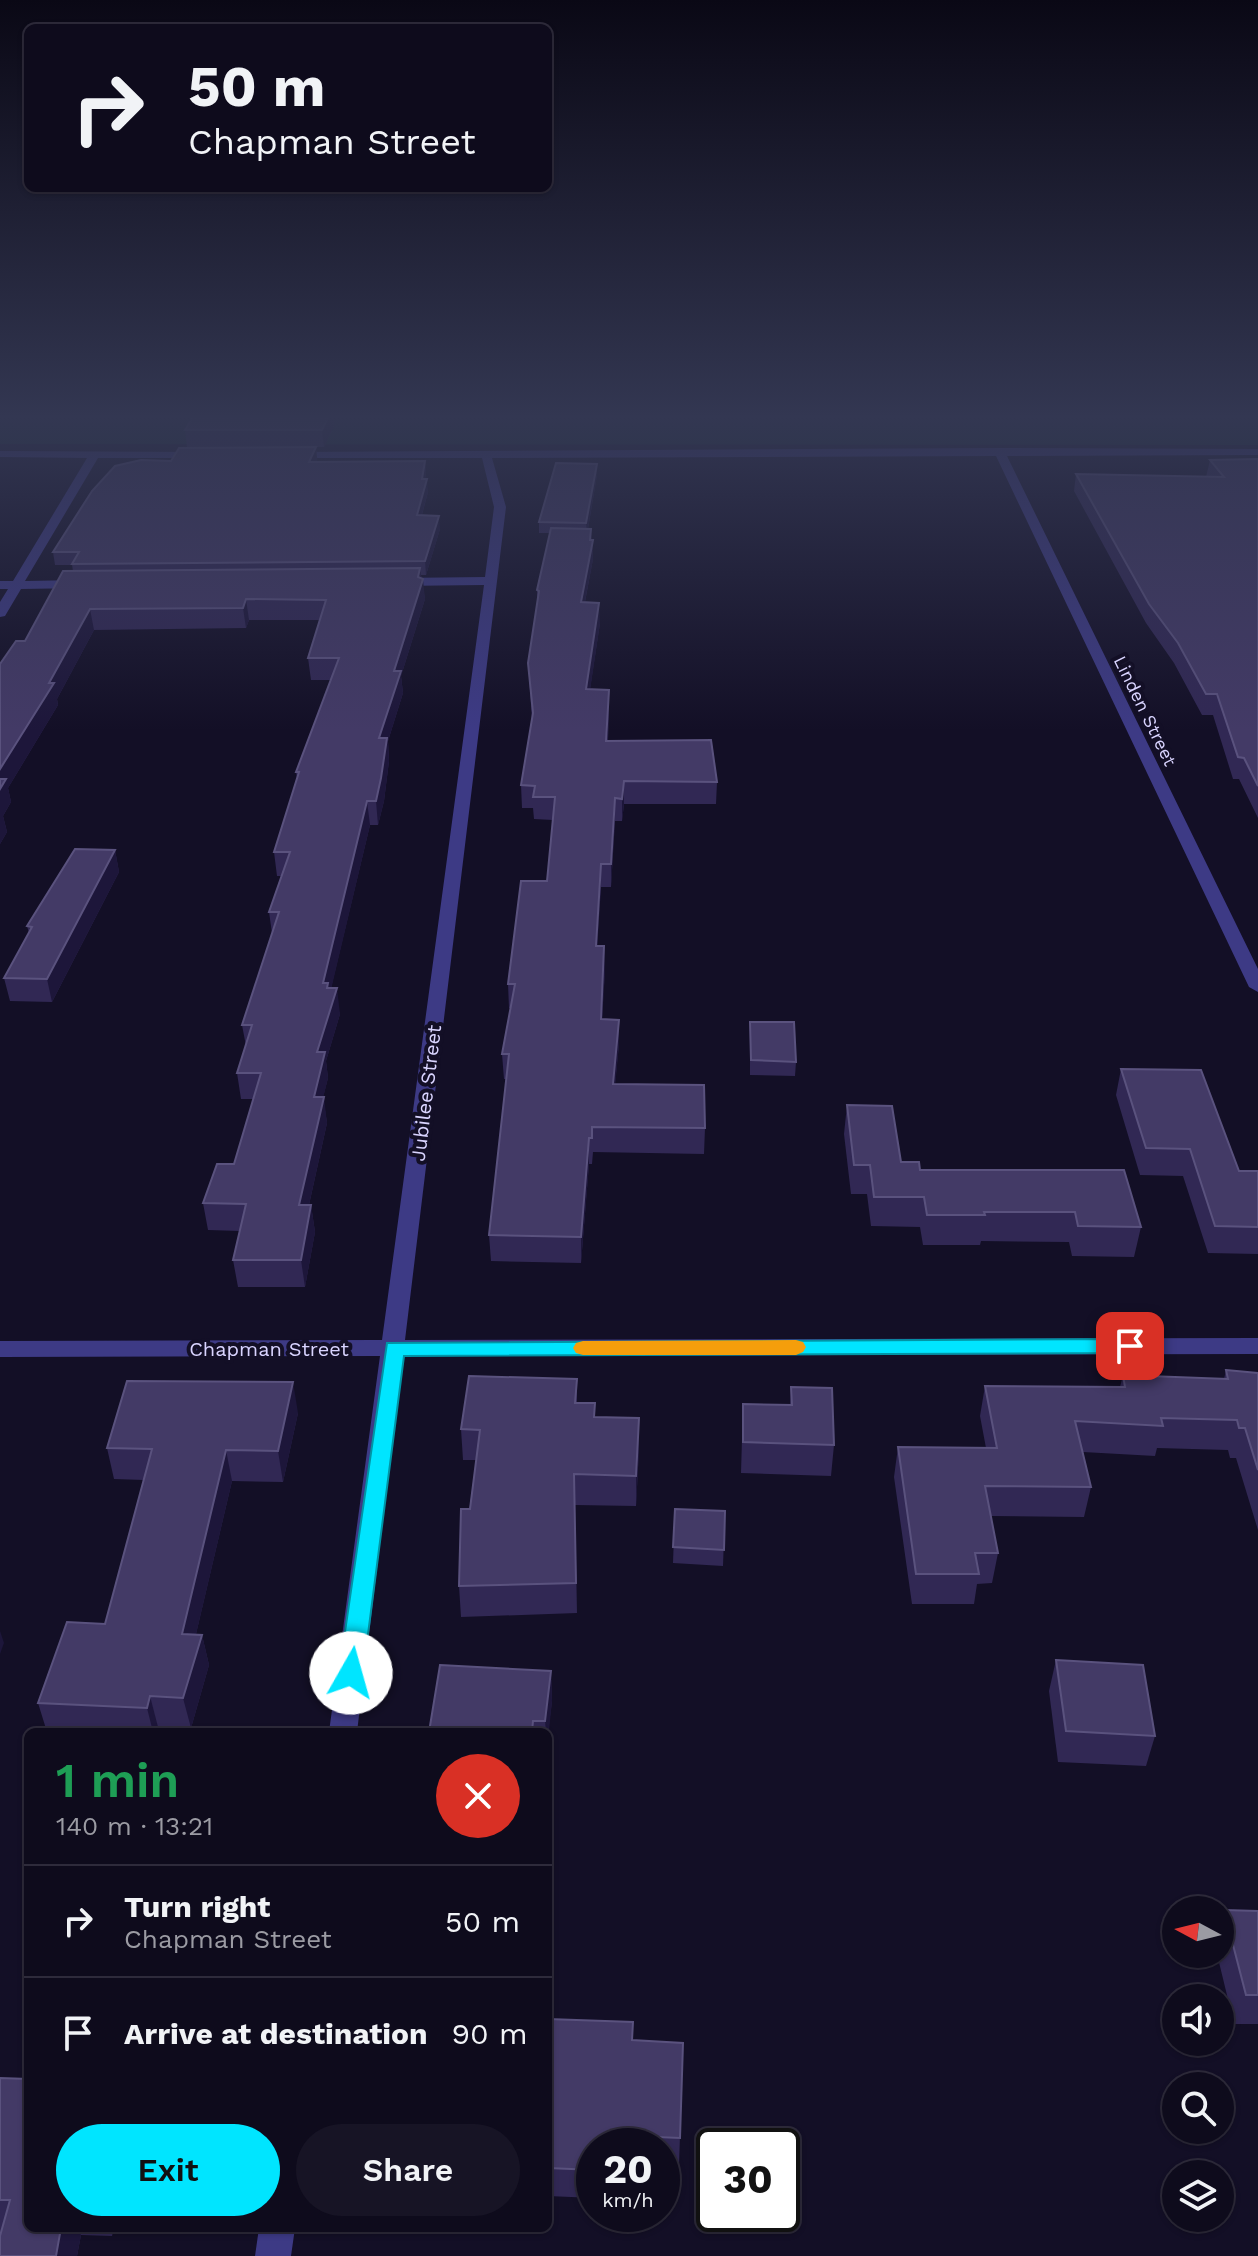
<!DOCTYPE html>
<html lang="en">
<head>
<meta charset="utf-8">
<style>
  :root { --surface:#0e0b1c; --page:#171425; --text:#f1f3f6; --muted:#9b9ba3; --line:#2e2b3b; --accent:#00e5ff }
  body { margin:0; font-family:"Work Sans",sans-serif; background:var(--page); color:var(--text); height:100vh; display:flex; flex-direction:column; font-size:30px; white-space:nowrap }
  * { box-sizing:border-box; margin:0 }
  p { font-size:26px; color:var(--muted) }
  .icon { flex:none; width:44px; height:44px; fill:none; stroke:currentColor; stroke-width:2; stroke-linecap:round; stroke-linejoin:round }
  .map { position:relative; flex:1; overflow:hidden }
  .panel { position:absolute; left:24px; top:1728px; width:528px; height:504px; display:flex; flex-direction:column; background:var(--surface); border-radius:12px; box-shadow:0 2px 6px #0004,0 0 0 2px var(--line) }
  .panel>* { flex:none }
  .top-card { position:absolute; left:24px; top:24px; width:528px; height:168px; border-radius:12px; box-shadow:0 2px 6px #0004,0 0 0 2px var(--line); background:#0e0b1c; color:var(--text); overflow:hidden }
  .needle { width:52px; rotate:277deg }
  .controls { position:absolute; left:1162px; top:1896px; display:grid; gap:16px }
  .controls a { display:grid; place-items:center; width:72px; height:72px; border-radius:50%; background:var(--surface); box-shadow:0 2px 6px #0004,0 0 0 2px var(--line); font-size:40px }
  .speed { position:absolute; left:576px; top:2128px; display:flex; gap:16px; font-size:40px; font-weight:700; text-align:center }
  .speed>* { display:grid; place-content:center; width:104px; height:104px; border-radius:50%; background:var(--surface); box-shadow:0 2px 6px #0004,0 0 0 2px var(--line); line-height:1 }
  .speed small { font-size:20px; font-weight:400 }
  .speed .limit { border:4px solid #111; border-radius:12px; background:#fff; color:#111 }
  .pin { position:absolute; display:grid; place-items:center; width:68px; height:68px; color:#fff; margin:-34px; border-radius:16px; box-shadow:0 4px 12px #0006 }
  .me { position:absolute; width:88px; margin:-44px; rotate:7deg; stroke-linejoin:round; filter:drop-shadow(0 0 6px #0008) }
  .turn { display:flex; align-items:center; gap:28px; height:168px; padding:0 32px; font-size:36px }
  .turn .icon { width:104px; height:104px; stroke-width:2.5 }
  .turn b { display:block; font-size:56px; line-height:68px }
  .round { display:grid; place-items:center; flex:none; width:84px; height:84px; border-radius:42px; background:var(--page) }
  .headline { display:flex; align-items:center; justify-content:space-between; height:136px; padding:0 32px }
  h1 { font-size:48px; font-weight:600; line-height:60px; color:#1e9e55 }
  .action { display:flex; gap:16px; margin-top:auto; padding:16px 32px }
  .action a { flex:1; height:92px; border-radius:48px; background:var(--accent); color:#111; font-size:32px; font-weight:600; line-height:92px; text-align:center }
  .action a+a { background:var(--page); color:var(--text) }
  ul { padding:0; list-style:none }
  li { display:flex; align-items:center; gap:24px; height:112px; padding:0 32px; border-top:2px solid var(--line) }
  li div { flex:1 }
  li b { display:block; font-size:30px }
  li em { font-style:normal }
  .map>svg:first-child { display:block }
</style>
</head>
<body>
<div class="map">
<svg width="1258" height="2256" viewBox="0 0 1258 2256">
  <rect width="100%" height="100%" fill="#130f26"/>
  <polygon fill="#12302f" points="0,415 1258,415 1258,445 0,444"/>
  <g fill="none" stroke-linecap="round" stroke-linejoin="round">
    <g fill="#3d3a85" fill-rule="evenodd">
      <polygon points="999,448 1258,449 1258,455 1007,456 1258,969 1258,992 1249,987 996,456 492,458 506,507 405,1340 1258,1338 1258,1354 403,1356 357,1732 329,1732 380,1356 0,1357 0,1341 382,1340 484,585 398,586 392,582 398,578 485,577 494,507 482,458 290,458 285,455 290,452"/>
      <polygon points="0,451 202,452 207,455 202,458 98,458 25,581 82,580 88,584 82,588 21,589 5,616 0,617 0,602 8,589 0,589 0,581 13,581 87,458 0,457"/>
      <polygon points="259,2228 295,2228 291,2256 255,2256"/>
    </g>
  </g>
  <g fill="#312854">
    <polygon points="194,415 333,415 334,426 324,447 187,447 185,430"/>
    <polygon points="316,447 317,459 316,462 425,461 426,474 425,479 428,492 422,515 440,529 426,575 421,575 425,599 401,676 403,693 388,741 389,761 384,801 378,825 370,825 331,988 340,1014 326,1061 328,1078 323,1097 327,1123 309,1205 311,1205 315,1232 305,1287 238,1287 233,1260 240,1231 208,1230 203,1203 234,1164 253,1099 241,1099 237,1073 246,1046 242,1025 272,933 269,912 281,876 277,876 274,852 297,779 296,772 331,680 311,680 308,658 320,620 249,620 246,628 94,630 57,699 58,705 8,788 11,802 3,816 7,832 0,844 0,664 25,641 73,571 72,565 55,565 53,552 171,461"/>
    <polygon points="1258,459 1258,818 1239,779 1233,779 1213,715 1202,715 1174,663 1146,623 1074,491 1076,474 1206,477 1210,460"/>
    <polygon points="597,475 588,529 592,540 593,559 585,602 600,623 590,689 609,711 608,741 717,782 716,804 624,804 622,821 615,821 611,887 601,887 597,946 605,970 602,1019 619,1020 619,1044 615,1084 705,1128 704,1154 593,1152 592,1164 589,1164 581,1263 491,1261 489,1235 506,1079 504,1079 502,1054 511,1008 509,1008 508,984 547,881 553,820 534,819 533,808 522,808 521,785 532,719 528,663 537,603 537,590 550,533 539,533 539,522"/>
    <polygon points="115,850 119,872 52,1002 10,1001 4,978 29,933 27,926"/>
    <polygon points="750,1022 796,1062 795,1076 750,1075"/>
    <polygon points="1121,1069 1239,1171 1258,1171 1258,1254 1208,1253 1183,1176 1140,1175 1116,1095"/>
    <polygon points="847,1105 901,1162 920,1170 1141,1227 1134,1257 1072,1256 1069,1242 981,1241 980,1245 923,1245 920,1227 871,1226 867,1194 851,1194 844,1134"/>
    <polygon points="1226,1370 1258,1373 1258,1530 1236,1458 1230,1458 1228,1450 1157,1448 1155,1456 1083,1452 1091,1487 1084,1517 991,1516 998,1553 992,1583 977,1584 974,1604 912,1604 894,1477 898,1447 986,1448 980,1416 985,1386 1120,1387 1123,1375 1224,1379"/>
    <polygon points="577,1379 577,1403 595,1403 595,1417 639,1449 636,1506 575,1505 577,1613 461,1617 459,1586 476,1460 463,1460 461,1429"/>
    <polygon points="791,1387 834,1445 831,1476 741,1473 743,1404 790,1405"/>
    <polygon points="298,1413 283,1482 232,1481 196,1634 202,1635 209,1665 191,1728 158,1727 157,1732 47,1732 38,1703 105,1624 144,1480 114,1479 107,1448"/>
    <polygon points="675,1509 725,1511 723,1566 673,1563"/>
    <polygon points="1056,1660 1155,1736 1146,1766 1058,1762 1049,1691"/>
    <polygon points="551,1671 552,1701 548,1732 429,1732"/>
    <polygon points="1224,1910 1258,1911 1258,2024 1234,2024 1217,1954 1220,1954 1220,1922"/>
    <polygon points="548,2019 633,2040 683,2043 679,2166 662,2166 662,2146 594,2146 594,2198 548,2196"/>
    <polygon points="0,2078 28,2228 114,2228 112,2236 81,2235 77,2256 0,2256"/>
  </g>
  <g fill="#1d163a">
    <polygon points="329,415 333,415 334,426 324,447 322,430"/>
    <polygon points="316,447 317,459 310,474 309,462"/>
    <polygon points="425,461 426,474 422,492 422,479"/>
    <polygon points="597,464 597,475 587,534 586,523"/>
    <polygon points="427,479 428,492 418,528 417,515"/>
    <polygon points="439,516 440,529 426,575 425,561"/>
    <polygon points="591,529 593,559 581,622 581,602"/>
    <polygon points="420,568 422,585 423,579 425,599 401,676 403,693 388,741 389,761 384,801 378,825 376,801 379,738 394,671"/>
    <polygon points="246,599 249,620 246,628 243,608"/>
    <polygon points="599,603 600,623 587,711 586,689"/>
    <polygon points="90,609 94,630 57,699 58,705 8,788 11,802 3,816 7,832 0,844 0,769"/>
    <polygon points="609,690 609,711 606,762 606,741"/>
    <polygon points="624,781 624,804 622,821 622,799"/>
    <polygon points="615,798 615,821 611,887 611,864"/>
    <polygon points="367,801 370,825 330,994 337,988 340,1014 326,1061 328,1078 317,1123 314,1097 323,983"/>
    <polygon points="115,850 119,872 52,1002 47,979"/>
    <polygon points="601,864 601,887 596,970 596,946"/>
    <polygon points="604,946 605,970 601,1044 601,1019"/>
    <polygon points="619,1020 619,1044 613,1109 613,1084"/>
    <polygon points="324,1097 327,1123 303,1232 299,1205"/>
    <polygon points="589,1138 589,1164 581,1263 581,1237"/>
    <polygon points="311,1205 315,1232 305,1287 301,1260"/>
    <polygon points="293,1382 298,1413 283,1482 278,1451"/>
    <polygon points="639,1418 639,1449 636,1506 636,1476"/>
    <polygon points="226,1450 232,1481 189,1664 182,1634"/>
    <polygon points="0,1631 4,1643 0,1654"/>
    <polygon points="202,1635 209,1665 191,1728 183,1698"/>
    <polygon points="551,1671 552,1701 548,1741 548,1732 546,1732 545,1721"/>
    <polygon points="150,1696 158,1727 157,1732 153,1732 147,1708"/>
    <polygon points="550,1808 551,1838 549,1908 548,1858"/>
    <polygon points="61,2228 77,2228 81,2235 77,2256 56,2256"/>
  </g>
  <g fill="#433a66" stroke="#5a527e" stroke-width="2">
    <polygon points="194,415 329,415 322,430 185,430"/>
    <polygon points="316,447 309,462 425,461 422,479 427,479 417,515 439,516 425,561 72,564 79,552 53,552 92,491 115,466 141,460 171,461 179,448"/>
    <polygon points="1258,459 1258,786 1244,758 1238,757 1217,694 1206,694 1178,643 1149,604 1076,474 1224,477 1210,460"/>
    <polygon points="556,463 597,464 586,523 539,522"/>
    <polygon points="551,528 591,529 590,540 593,540 581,602 599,603 586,689 609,690 606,741 711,740 717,782 624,781 622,799 615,798 611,864 601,864 596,946 604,946 601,1019 619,1020 613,1084 704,1085 705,1128 592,1127 592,1138 589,1138 581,1237 489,1235 509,1054 502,1054 515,984 508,984 521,881 547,881 555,797 533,797 535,786 521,785 533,713 528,663 539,591 537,590"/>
    <polygon points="420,568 418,577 423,579 394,671 401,671 379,738 387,738 381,778 376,801 367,801 323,983 328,983 327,988 337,988 317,1052 325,1052 314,1097 324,1097 299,1205 311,1205 301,1260 233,1260 246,1204 203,1203 217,1164 234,1164 261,1073 237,1073 252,1025 242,1025 279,912 269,912 290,852 274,852 299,772 296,772 339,658 308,658 326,600 246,599 243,608 90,609 49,683 54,683 0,769 0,664 16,641 25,641 63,571"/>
    <polygon points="0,779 6,779 0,789"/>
    <polygon points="75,849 115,850 47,979 4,978 32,927 27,926"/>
    <polygon points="750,1022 794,1022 796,1062 751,1060"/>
    <polygon points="1121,1069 1201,1070 1239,1171 1258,1171 1258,1227 1215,1226 1190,1149 1146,1148"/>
    <polygon points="847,1105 892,1106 901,1162 919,1162 920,1170 1124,1170 1141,1227 1078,1226 1075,1212 984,1212 985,1215 927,1215 924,1197 874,1197 870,1165 854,1165"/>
    <polygon points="1226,1370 1258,1373 1258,1470 1245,1428 1239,1428 1237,1420 1161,1418 1163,1426 1075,1421 1091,1487 985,1486 998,1553 975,1553 979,1574 916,1574 898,1447 997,1448 985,1386 1125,1387 1123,1375 1228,1379"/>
    <polygon points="469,1376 577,1379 575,1403 595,1403 594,1417 639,1418 636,1476 574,1474 576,1583 459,1586 461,1509 470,1509 480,1430 461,1429"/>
    <polygon points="127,1381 293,1382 278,1451 226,1450 182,1634 202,1635 183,1698 150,1696 147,1708 38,1703 67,1622 105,1624 152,1449 107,1448"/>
    <polygon points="791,1387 832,1388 834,1445 743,1442 743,1404 792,1405"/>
    <polygon points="675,1509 725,1511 724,1550 673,1547"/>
    <polygon points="1056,1660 1143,1665 1155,1736 1066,1731"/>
    <polygon points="440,1665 551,1671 545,1721 533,1721 532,1732 429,1732"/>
    <polygon points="548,1808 550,1808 548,1858"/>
    <polygon points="1224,1910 1258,1911 1258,1995 1246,1995"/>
    <polygon points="548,2019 633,2022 632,2040 683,2043 680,2138 633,2136 632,2146 594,2146 594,2170 548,2168"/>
    <polygon points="0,2078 28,2079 28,2228 61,2228 56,2256 0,2256 0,2236 10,2200 0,2200"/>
  </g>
  <linearGradient id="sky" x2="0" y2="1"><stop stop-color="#0a0815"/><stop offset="0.57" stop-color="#333752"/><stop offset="1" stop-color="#333752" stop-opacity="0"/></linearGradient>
  <rect width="1258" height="731" fill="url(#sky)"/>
  <polygon fill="#00e5ff" stroke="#0095a6" stroke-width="2" points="1130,1339 1137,1341 1140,1346 1137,1351 1130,1353 404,1356 363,1673 360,1680 351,1684 342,1680 339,1673 387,1343"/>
  <polygon fill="#f59e0b" points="796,1340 803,1342 806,1347 803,1352 796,1355 583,1355 576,1353 573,1348 576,1343 583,1341"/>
  <g text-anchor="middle" stroke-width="8" stroke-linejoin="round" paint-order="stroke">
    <g font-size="18" fill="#d9d4ff" stroke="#130f26">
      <text transform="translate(1145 711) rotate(64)" y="6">Linden Street</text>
    </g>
    <g font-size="20" fill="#d9d4ff" stroke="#130f26">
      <text transform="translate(426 1093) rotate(-83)" y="7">Jubilee Street</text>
      <text x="269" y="1356">Chapman Street</text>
    </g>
  </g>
</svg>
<div class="controls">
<a><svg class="needle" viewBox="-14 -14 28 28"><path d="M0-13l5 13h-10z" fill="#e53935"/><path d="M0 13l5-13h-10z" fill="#9b9ba3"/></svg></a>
<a><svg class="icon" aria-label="sound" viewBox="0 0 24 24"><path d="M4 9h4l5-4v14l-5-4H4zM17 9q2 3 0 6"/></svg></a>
<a><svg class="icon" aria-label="search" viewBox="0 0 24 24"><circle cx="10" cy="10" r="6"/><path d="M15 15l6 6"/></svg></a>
<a><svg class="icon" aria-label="layers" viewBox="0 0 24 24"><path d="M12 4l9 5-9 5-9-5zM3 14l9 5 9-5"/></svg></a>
</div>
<div class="speed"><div>20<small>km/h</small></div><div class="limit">30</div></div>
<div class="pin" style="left:1130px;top:1346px;background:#d93025"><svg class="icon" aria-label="arrive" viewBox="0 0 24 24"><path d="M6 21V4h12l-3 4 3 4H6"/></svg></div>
<svg class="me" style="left:351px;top:1673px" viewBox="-20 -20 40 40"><circle r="19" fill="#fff"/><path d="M0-13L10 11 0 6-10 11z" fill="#00e5ff"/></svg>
<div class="top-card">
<div class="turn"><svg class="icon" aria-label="right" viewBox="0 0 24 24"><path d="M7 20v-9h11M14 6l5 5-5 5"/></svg><div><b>50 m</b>Chapman Street</div></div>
</div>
<section class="panel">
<div class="headline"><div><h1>1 min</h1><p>140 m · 13:21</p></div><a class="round" style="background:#d93025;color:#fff"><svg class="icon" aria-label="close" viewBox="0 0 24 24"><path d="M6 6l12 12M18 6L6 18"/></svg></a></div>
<ul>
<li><svg class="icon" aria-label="right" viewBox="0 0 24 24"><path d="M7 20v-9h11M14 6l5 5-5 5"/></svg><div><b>Turn right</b><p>Chapman Street</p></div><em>50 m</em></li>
<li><svg class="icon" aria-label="arrive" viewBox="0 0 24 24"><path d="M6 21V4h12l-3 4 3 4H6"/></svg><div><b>Arrive at destination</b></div><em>90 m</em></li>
</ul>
<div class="action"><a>Exit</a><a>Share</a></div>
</section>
</div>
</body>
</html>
